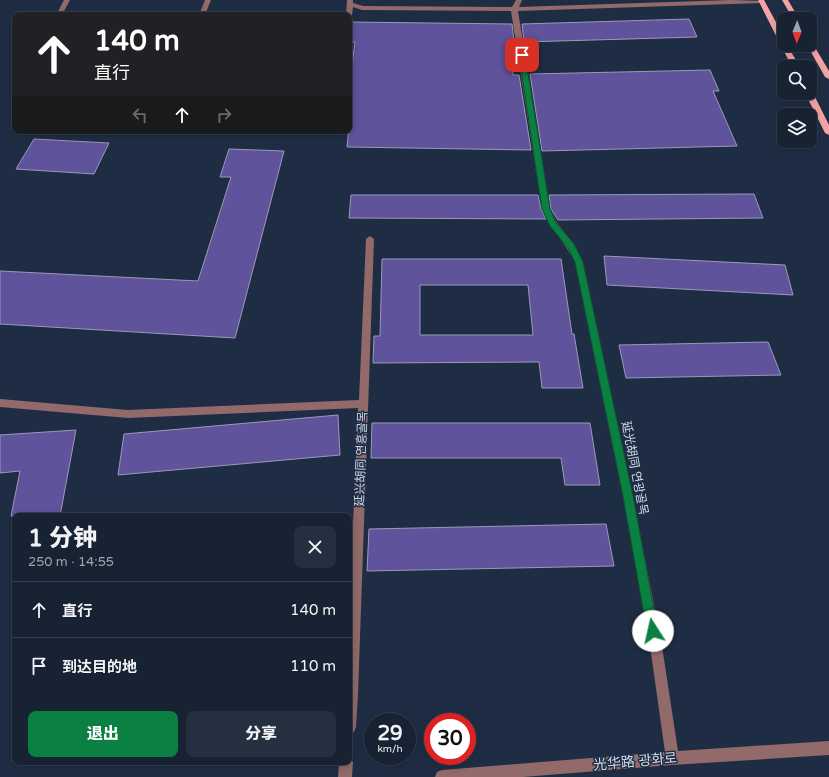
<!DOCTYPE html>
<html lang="zh">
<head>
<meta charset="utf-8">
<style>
  :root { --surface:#172233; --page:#242f3f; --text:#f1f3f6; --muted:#9ea4ac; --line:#363f4e; --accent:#0b8043 }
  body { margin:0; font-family:"Varela Round","Noto Sans SC","Noto Sans KR",sans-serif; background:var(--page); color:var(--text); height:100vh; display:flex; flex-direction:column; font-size:15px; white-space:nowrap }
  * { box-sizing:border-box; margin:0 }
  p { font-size:13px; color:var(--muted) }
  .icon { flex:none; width:22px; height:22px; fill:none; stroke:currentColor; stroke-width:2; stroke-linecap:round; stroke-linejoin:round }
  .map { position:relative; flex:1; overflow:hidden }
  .details { position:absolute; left:12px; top:513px; width:340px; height:252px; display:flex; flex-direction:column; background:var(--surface); border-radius:8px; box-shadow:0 2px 10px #0003,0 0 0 1px var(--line) }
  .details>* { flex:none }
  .hud { position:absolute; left:12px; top:12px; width:340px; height:122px; border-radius:8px; box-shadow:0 2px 10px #0003,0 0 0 1px var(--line); background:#202124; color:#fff; overflow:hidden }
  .needle { width:26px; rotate:181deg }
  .tools { position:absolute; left:777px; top:12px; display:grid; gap:8px }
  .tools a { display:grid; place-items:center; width:40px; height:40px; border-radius:8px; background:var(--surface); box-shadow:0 2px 10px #0003,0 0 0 1px var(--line); font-size:20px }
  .speed { position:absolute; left:364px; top:713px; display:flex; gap:8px; font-size:20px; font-weight:700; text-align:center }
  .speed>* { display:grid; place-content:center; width:52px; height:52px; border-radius:50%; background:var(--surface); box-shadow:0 2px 10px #0003,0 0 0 1px var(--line); line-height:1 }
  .speed small { font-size:10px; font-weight:400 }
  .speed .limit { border:6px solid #d22; background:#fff; color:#111 }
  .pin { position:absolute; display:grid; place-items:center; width:34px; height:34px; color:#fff; margin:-17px; border-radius:8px; box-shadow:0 2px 6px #0006 }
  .me { position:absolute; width:44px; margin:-22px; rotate:350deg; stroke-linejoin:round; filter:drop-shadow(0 0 3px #0008) }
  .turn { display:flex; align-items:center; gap:14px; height:84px; padding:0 16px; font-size:18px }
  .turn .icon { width:52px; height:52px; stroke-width:2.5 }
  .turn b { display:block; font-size:28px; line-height:34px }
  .lanes { display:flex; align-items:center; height:38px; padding:0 16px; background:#0003; justify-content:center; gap:20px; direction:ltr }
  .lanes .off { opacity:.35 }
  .round { display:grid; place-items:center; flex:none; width:42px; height:42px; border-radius:8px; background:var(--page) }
  .headline { display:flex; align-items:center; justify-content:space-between; height:68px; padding:0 16px }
  h1 { font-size:24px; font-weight:800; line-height:30px }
  .cta { display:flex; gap:8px; margin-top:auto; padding:8px 16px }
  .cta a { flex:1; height:46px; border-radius:8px; background:var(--accent); color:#fff; font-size:16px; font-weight:800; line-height:46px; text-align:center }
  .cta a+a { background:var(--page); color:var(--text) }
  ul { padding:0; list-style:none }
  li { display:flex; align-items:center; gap:12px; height:56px; padding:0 16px; border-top:1px solid var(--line) }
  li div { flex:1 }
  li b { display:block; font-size:15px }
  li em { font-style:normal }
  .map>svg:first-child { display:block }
</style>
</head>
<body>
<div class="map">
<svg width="829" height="777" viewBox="0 0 829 777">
  <rect width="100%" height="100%" fill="#1f2d44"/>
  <g fill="#5f539b" stroke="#9c99b8" fill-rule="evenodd">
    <polygon points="689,19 697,37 524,42 522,24"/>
    <polygon points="350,22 512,24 514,42 510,42 513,75 519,75 531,150 347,147 352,94 349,94 349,88 355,42 349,42"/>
    <polygon points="710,70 719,91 713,91 737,146 542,151 530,74"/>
    <polygon points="34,139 109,143 94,174 16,169"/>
    <polygon points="229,149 284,151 235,338 0,324 0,271 198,281 231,177 220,177"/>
    <polygon points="754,194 763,218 558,220 551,209 549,195"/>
    <polygon points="351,195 538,195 541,209 546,219 349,218"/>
    <polygon points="604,256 785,265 793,295 607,285"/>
    <path d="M382,259H561L572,334H574L583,388H542L539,362L373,363L374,336H380ZM420,285H528L533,335H420Z"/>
    <polygon points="768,342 781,375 626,378 619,345"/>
    <polygon points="338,415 340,455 118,475 124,434"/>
    <polygon points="372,423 590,423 600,485 565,485 561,458 371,458"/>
    <polygon points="76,430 60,516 11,516 20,471 0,473 0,435"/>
    <polygon points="606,524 614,566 367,571 369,529"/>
  </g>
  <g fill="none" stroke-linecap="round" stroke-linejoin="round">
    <g fill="#916a69" fill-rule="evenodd">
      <polygon points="64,0 70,0 62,15 56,15"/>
      <polygon points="205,0 211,0 205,15 199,15"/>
      <path d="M347,0H353V3L363,6L504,7H512L516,0H522L519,7L731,0L765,1L762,3L518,11L550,209L557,223L574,244L583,262L633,497L662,646L678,751L829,741V755L672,765L523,777H435L437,772L442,770L665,752L650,646L623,497L575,262C565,243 551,228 542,209L511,11L362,10L353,7L352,15L349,17V15H346Z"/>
      <polygon points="370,236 374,239 358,694 356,727 354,732 349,734 349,617 358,408 128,418 0,407 0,399 128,410 359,400 366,239"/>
      <polygon points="349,757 353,762 352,777 338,777 339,762 349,762"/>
    </g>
    <g fill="#f5a4a3" fill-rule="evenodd">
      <polygon points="758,0 764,0 784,37 784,45 787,45 800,67 792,67"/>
      <polygon points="782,0 788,0 799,19 793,19"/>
      <polygon points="810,42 813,44 829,71 829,79 825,77 807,45 810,45"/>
      <polygon points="810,91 813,93 829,125 829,135 825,133 805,93 810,93"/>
    </g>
  </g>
  <polygon fill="#0b8043" stroke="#07532c" points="522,53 525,55 550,209 556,223 574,244 583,262 633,496 658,631 657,635 653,637 649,635 647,631 623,496 575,262 568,248 550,226 542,209 519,55"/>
  <g text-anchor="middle" stroke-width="3" stroke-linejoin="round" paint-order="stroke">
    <g font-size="12" fill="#d2dcea" stroke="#1f2d44">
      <text transform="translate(361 459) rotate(-88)" y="4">延兴胡同 연흥골목</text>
      <text transform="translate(635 468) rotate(79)" y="4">延光胡同 연광골목</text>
    </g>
    <g font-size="14" fill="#d2dcea" stroke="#1f2d44">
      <text transform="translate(635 761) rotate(-5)" y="5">光华路 광화로</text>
    </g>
  </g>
</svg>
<div class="tools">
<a><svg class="needle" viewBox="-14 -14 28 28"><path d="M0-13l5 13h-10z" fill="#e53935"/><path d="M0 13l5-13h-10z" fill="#9ea4ac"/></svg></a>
<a><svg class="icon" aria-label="search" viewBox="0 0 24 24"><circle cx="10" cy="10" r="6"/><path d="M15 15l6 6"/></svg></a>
<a><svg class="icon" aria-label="layers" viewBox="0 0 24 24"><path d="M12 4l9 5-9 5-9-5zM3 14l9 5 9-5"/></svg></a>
</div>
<div class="speed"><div>29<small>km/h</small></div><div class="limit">30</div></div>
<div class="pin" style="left:522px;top:55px;background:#d93025"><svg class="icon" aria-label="arrive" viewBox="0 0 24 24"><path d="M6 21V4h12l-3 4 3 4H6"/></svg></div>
<svg class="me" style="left:653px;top:631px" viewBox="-20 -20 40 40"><circle r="19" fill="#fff"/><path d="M0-13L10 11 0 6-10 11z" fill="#0b8043"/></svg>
<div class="hud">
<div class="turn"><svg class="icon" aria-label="ahead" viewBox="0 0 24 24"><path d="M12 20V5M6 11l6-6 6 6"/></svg><div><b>140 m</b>直行</div></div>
<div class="lanes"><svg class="icon off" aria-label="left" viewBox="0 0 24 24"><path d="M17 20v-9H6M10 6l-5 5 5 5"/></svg><svg class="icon" aria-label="ahead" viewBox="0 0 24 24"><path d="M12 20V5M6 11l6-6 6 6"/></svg><svg class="icon off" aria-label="right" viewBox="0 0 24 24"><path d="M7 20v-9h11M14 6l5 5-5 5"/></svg></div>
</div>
<section class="details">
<div class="headline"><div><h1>1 分钟</h1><p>250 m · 14:55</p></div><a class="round"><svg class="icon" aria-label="close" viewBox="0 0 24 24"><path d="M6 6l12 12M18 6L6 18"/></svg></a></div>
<ul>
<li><svg class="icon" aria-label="ahead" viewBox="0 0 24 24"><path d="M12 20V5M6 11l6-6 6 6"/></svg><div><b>直行</b></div><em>140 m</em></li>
<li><svg class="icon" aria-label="arrive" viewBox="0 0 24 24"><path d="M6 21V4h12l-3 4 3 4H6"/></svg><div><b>到达目的地</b></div><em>110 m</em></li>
</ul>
<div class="cta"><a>退出</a><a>分享</a></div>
</section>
</div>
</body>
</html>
